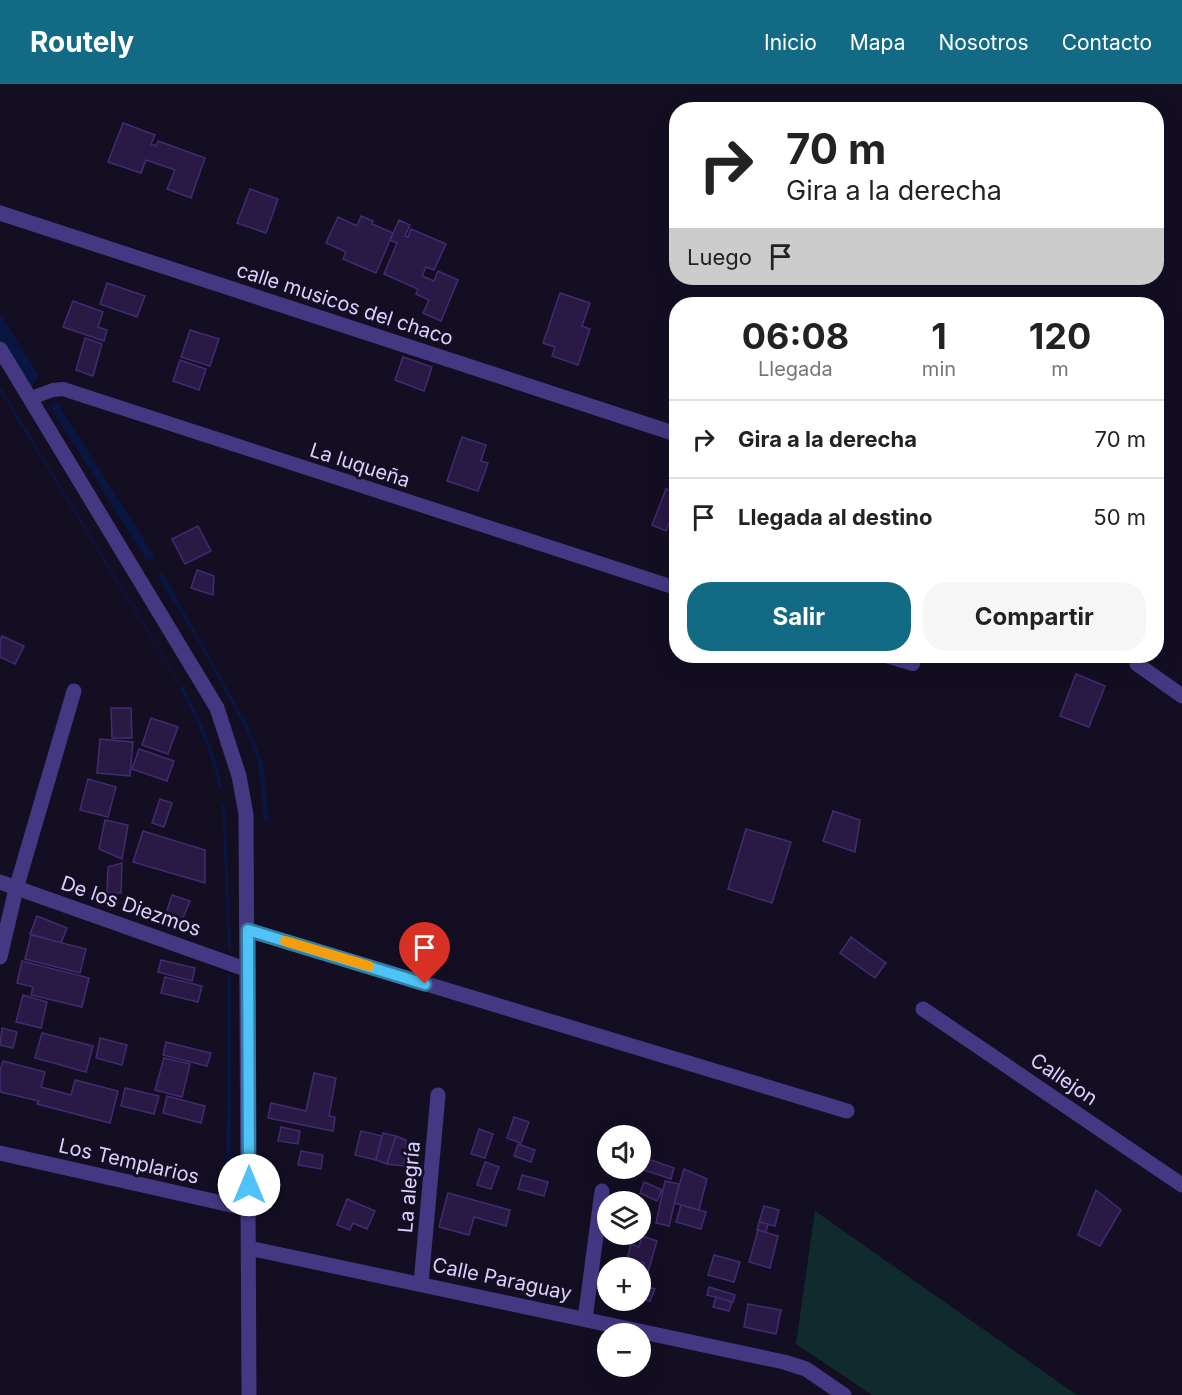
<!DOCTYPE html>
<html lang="es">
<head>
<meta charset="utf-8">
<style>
  :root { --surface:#fff; --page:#f6f6f6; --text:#222; --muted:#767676; --line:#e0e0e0; --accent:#136a84 }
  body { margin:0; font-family:Inter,sans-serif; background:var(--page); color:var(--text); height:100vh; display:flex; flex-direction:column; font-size:22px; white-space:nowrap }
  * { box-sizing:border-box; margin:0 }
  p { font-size:20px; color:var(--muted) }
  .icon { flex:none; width:33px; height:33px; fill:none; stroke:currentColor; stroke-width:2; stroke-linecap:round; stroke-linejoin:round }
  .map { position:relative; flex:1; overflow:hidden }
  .panel { position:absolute; left:669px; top:213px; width:495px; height:366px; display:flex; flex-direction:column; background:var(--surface); border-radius:24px; box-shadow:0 6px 24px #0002 }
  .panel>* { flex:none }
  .top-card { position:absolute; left:669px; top:18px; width:495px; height:183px; border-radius:24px; box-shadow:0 6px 24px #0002; background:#fff; color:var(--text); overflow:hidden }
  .controls { position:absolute; left:597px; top:1041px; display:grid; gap:12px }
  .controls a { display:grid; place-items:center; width:54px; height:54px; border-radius:50%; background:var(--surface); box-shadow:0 6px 24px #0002; font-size:30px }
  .pin { position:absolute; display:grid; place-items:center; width:51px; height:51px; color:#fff; margin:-62px -26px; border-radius:50% 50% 50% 0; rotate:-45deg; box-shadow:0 0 6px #0007 }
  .pin .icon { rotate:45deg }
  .me { position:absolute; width:66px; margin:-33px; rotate:0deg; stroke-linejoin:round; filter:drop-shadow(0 0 4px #0008) }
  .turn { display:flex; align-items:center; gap:21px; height:126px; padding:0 18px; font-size:27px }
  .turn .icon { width:78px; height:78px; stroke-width:2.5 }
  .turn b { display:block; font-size:42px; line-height:51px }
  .then { display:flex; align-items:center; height:57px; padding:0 18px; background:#0003; gap:12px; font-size:22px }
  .eta { display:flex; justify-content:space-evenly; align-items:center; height:102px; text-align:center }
  .eta b { font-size:36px; font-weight:700; line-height:42px }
  .button { display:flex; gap:12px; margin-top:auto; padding:12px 18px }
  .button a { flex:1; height:69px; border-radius:24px; background:var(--accent); color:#fff; font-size:24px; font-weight:700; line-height:69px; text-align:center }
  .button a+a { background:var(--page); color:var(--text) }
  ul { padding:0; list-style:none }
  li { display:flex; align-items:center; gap:18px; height:78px; padding:0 18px; border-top:2px solid var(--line) }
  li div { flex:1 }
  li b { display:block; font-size:22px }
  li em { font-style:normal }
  header { display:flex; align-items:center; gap:36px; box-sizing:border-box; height:84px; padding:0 30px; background:var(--accent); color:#fff }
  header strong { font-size:28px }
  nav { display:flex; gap:33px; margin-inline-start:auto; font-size:21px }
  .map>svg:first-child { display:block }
</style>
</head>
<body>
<header>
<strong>Routely</strong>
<nav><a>Inicio</a><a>Mapa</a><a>Nosotros</a><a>Contacto</a></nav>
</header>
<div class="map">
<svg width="1182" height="1311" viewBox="0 0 1182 1311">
  <rect width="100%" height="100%" fill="#140e23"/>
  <polygon fill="#102b2d" points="815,1127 1077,1311 872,1311 796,1260"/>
  <g fill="#091641">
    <polygon points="0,229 39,292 28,307 0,255"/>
    <polygon points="0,302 179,597 178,598 0,307"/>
    <polygon points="56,317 155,473 148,478 49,321"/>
    <polygon points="163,489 248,642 263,678 269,736 264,737 258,678 245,644 201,563 157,491"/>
    <path d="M183,602C200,636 216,667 222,705H219C212,667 197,637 179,603Z"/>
    <polygon points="222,720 225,720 231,865 228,865"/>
    <polygon points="228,891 231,892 231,1107 226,1107"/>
  </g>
  <g fill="#281945" stroke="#422b71" stroke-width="1.5">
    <polygon points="123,39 155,51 151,60 156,62 158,57 205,74 191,114 167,105 175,86 146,76 141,89 108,78"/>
    <polygon points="250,105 278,115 266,149 237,139"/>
    <polygon points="361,132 373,137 372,140 393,149 376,189 343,175 346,168 326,159 338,133 357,142"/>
    <polygon points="399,136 410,141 405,152 408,153 411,145 446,160 434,186 426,183 422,192 434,197 438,187 458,196 441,237 423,229 429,216 416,210 418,205 384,190 397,159 390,156"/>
    <polygon points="107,199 145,212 137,233 100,220"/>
    <polygon points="560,209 590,219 582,242 590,245 578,281 552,272 555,263 543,259"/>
    <polygon points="73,217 103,228 98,243 107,246 104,257 63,243"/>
    <polygon points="190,246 219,255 210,282 181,273"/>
    <polygon points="85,254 102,260 93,292 76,286"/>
    <polygon points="403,273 432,283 424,307 395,296"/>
    <polygon points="180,276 206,285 199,306 173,297"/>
    <polygon points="462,353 486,361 481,377 488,379 478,407 447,397"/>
    <polygon points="666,405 676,409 676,419 666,447 652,441"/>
    <polygon points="198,442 211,467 185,480 172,455"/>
    <polygon points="197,486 214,492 213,511 191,504"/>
    <polygon points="2,552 24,562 15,580 0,573 0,557"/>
    <polygon points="1076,590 1105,602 1089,643 1060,632"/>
    <polygon points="111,624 131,624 132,654 112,654"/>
    <polygon points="151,634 178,643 168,670 142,661"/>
    <polygon points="100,655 133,658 130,692 97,689"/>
    <polygon points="139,665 174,677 167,697 132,685"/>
    <polygon points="88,695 116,703 108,733 80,726"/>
    <polygon points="160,715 172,719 164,743 152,739"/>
    <polygon points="833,727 860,736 855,768 823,757"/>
    <polygon points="105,736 128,741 122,775 99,765"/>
    <polygon points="746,745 791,758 772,819 728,805"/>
    <polygon points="143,747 205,766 205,799 133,778"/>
    <polygon points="122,779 121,809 107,809 108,783"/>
    <polygon points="172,811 190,817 179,844 164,836"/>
    <polygon points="37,832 67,844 61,859 30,850"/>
    <polygon points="31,851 86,865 80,889 25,875"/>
    <polygon points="851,853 886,879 875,894 840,869"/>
    <polygon points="161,876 195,884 192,897 158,888"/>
    <polygon points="22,877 89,894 82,923 31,911 33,903 17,899"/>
    <polygon points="165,893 202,902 198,918 161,909"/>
    <polygon points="23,911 47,918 41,944 16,938"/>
    <polygon points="2,944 17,948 13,964 0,961"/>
    <polygon points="42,949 93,962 86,988 35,974"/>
    <polygon points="100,954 127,961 122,981 96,974"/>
    <polygon points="166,958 211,969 207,982 163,971"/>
    <polygon points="164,974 190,980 182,1013 155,1006"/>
    <polygon points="3,977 45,988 41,1003 71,1011 75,996 118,1007 110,1039 37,1020 39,1017 0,1008 0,987"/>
    <polygon points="314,989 336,994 329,1032 335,1033 333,1047 268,1034 271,1019 306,1027"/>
    <polygon points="125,1004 159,1012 154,1030 121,1022"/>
    <polygon points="167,1012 205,1022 201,1039 163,1029"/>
    <polygon points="514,1033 529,1038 521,1059 507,1054"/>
    <polygon points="281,1043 300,1047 298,1060 278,1057"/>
    <polygon points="479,1045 493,1050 485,1074 471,1070"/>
    <polygon points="361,1047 382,1052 376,1076 355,1071"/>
    <polygon points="383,1049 396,1052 387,1080 376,1076"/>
    <polygon points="396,1052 406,1056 404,1082 387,1080"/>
    <polygon points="518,1060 535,1066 531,1078 514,1072"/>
    <polygon points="301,1067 323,1071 321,1085 298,1081"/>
    <polygon points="648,1075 674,1084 671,1095 644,1086"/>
    <polygon points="485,1078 499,1083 491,1105 477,1101"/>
    <polygon points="684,1085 707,1095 699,1126 674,1119"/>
    <polygon points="522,1091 548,1098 544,1112 518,1105"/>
    <polygon points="665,1097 679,1100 669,1142 656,1139"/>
    <polygon points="644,1098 662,1106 657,1117 640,1109"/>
    <polygon points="1096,1106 1121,1126 1100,1162 1078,1151"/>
    <polygon points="448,1109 510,1126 506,1142 474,1133 469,1151 439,1143"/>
    <polygon points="347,1115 375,1127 367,1145 353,1139 350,1146 337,1141"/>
    <polygon points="681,1121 706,1128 701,1145 676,1138"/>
    <polygon points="764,1122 779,1126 775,1142 759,1138"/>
    <polygon points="759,1138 768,1140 766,1148 757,1146"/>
    <polygon points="758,1146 778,1152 770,1184 749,1178"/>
    <polygon points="642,1152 657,1157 648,1188 642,1187 644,1179 627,1175 631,1160 639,1163"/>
    <polygon points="714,1171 740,1178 734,1198 708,1191"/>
    <polygon points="640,1200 655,1205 650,1217 640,1214"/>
    <polygon points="709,1203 735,1211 733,1218 707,1211"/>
    <polygon points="716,1213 732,1218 729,1227 713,1223"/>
    <polygon points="748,1220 781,1226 776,1250 744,1243"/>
  </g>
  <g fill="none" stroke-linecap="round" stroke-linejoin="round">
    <g stroke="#453883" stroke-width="14">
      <polyline points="31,314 53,306 63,305 676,504"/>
      <polyline points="886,572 913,580"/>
    </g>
    <g stroke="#453883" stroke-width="15">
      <polyline points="0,129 676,350"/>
      <polyline points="1137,580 1182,612"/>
      <polyline points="0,798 248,886"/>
      <polyline points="248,846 847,1027"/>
      <polyline points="0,873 16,805 74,607"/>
      <polyline points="923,925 1182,1101"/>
      <polyline points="0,1069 249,1125"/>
      <polyline points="249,1164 784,1278 806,1285 844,1311"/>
      <polyline points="421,1199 438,1011"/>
      <polyline points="585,1235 602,1107"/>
    </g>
    <polyline stroke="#453883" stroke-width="15" points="0,265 217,624 239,692 246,730 249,1311"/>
  </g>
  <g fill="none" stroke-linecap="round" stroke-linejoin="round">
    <g stroke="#337fa1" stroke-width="15">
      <polyline id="route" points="249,1101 248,846 425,900"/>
    </g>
    <use href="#route" stroke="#4fc3f7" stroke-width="10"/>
    <polyline stroke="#f59e0b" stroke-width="10" points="285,857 369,882"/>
  </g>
  <g text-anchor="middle" stroke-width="6" stroke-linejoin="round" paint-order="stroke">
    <g font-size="20" fill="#dbd0ff" stroke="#140e23">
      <text transform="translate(345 220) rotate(18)" y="7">calle musicos del chaco</text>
      <text transform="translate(360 381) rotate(18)" y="7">La luqueña</text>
      <text transform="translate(131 822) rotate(19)" y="7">De los Diezmos</text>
      <text transform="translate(1064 995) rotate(34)" y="7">Callejon</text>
      <text transform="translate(129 1077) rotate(13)" y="7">Los Templarios</text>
      <text transform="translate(409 1103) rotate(-85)" y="7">La alegría</text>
      <text transform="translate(502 1195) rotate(12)" y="7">Calle Paraguay</text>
    </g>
  </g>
</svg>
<div class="controls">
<a><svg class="icon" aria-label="sound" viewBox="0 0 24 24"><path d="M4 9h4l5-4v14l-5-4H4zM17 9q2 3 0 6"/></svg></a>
<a><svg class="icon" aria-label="layers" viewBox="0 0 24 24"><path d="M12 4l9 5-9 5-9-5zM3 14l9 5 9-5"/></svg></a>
<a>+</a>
<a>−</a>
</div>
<div class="pin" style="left:425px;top:900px;background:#d93025"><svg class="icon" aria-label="arrive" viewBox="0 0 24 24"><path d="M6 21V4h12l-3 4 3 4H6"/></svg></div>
<svg class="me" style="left:249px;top:1101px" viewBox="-20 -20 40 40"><circle r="19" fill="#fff"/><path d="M0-13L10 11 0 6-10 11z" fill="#4fc3f7"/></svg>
<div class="top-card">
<div class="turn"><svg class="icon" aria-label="right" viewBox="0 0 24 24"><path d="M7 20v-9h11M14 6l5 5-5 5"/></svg><div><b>70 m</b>Gira a la derecha</div></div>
<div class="then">Luego<svg class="icon" aria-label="arrive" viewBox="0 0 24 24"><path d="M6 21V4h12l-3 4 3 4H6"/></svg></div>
</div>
<section class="panel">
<div class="eta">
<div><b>06:08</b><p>Llegada</p></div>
<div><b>1</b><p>min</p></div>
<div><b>120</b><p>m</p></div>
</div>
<ul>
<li><svg class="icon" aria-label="right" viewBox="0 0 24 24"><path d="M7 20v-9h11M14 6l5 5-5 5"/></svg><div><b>Gira a la derecha</b></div><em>70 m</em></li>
<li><svg class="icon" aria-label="arrive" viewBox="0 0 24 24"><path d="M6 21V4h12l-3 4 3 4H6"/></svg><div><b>Llegada al destino</b></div><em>50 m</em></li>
</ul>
<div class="button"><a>Salir</a><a>Compartir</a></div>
</section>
</div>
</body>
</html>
